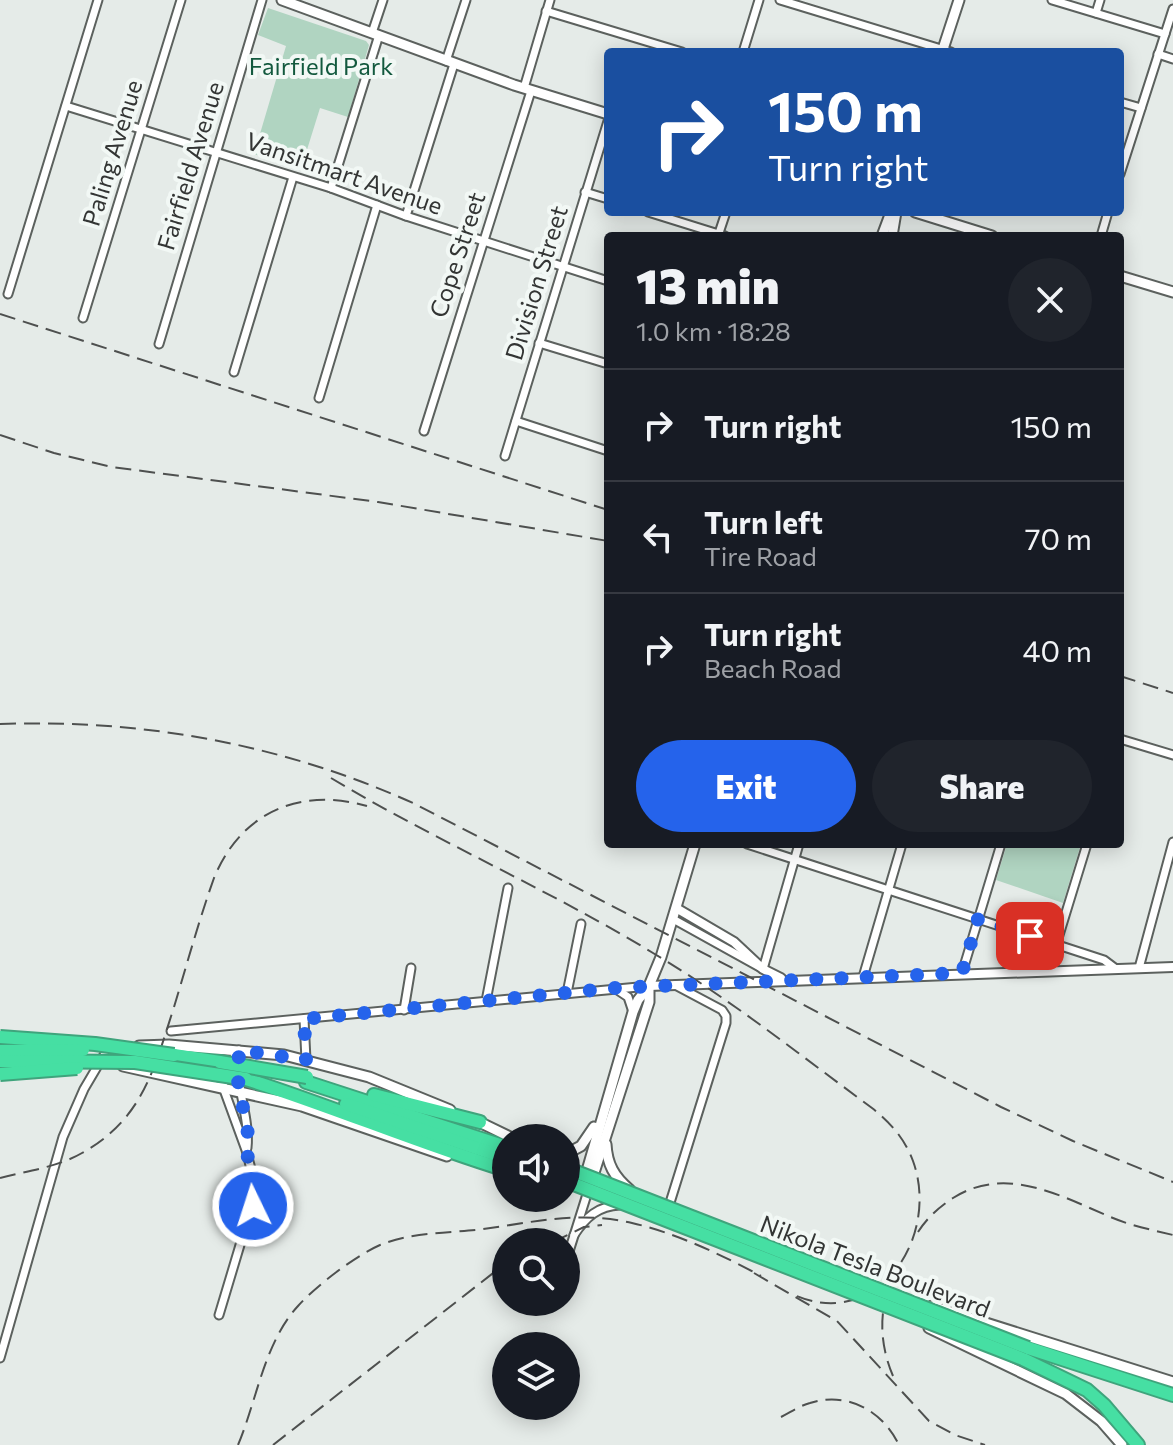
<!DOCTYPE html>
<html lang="en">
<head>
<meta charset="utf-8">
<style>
  :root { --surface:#171b24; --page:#20242c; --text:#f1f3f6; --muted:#9ea1a6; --line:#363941; --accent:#2563eb }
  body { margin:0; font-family:Commissioner,sans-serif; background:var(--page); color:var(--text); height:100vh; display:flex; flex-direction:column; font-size:30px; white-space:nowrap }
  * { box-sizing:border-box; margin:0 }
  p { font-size:26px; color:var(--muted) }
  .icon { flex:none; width:44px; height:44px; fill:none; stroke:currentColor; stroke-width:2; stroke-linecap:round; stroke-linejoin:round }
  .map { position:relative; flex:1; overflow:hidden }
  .side { position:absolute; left:604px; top:232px; width:520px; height:616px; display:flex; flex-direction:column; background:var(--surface); border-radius:8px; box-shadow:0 4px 20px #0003 }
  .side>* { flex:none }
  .hud { position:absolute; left:604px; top:48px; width:520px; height:168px; border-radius:8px; box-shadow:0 4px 20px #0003; background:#1a4fa0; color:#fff; overflow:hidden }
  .buttons { position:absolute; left:492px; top:1124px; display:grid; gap:16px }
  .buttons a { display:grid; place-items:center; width:88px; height:88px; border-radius:50%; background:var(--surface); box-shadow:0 4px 20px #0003; font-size:40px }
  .pin { position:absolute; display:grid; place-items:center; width:68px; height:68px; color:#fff; margin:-34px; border-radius:16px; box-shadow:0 4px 12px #0006 }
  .me { position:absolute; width:88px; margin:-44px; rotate:356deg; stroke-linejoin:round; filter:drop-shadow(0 0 6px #0008) }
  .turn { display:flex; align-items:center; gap:28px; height:168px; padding:0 32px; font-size:36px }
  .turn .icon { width:104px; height:104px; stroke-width:2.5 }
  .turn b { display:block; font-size:56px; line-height:68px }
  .round { display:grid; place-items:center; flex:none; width:84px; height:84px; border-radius:42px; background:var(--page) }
  .overview { display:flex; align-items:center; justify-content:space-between; height:136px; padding:0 32px }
  h1 { font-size:48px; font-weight:800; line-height:60px }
  .cta { display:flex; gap:16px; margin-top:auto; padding:16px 32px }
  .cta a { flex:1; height:92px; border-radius:48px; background:var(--accent); color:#fff; font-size:32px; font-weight:800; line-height:92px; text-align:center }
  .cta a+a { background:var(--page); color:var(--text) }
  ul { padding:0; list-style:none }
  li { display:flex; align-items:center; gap:24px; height:112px; padding:0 32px; border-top:2px solid var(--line) }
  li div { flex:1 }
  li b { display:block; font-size:30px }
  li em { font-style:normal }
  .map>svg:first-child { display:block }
</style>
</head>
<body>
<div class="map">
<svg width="1173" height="1445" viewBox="0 0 1173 1445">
  <rect width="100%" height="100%" fill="#e5ebe8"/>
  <g fill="#b0d4c1">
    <polygon points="268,8 366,41 369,45 348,117 320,108 301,169 254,154 286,46 258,35"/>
    <polygon points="1007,844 1081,844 1063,903 996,880"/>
  </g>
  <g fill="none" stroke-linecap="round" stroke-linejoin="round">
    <g stroke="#5c615e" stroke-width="11">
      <g id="minor">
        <polyline points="780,0 951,52"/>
        <polyline points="1052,0 1165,34"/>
        <polyline points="546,11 682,52"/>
        <polyline points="1096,13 1100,0"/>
        <polyline points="372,33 383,0"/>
        <polyline points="743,52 759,0"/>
        <polyline points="1158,54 1173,59"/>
        <polyline points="446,61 466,0"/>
        <polyline points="524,88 550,0"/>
        <polyline points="1120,102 1141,108"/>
        <polyline points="66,106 331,188 406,216 608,281"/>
        <polyline points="1120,174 1173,9"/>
        <polyline points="331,188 379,35"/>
        <polyline points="585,192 608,199"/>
        <polyline points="648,212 725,236"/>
        <polyline points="406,216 454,64"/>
        <polyline points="718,236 726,212"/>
        <polyline points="1101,236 1108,212"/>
        <polyline points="8,294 98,0"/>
        <polyline points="83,318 181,0"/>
        <polyline points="539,343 608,364"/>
        <polyline points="159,344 262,0"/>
        <polyline points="234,372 293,177"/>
        <polyline points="319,398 377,205"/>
        <polyline points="516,421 608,451"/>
        <polyline points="424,431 531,91"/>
        <polyline points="505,456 608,121"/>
        <polyline points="1120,739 1173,755"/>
        <polyline points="747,844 1104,960 1116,969"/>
        <polyline points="673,919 763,969 799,844"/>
        <polyline points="1139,968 1173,842"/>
        <polyline points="1053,971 1056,945 1087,844"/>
        <polyline points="962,973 1001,844"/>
        <polyline points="863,977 902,844"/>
        <polyline points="616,989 628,997 633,1012"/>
        <polyline points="567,993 581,924"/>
        <polyline points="486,1001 508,888"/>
        <polyline points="404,1010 411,968"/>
        <polyline points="304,1019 306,1060"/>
        <polyline points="171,1031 649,986"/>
        <path d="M238,1061C237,1091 250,1119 247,1148"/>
        <polyline points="668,1209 726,1023 726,1016 722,1010 675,985"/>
        <path d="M574,1235C586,1217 598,1206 620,1205"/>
        <polyline points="566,1261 588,1191"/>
        <polyline points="219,1315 255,1195 255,1184 246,1150 223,1087 227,1067 239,1050"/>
        <polyline points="0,1358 63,1137 84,1089 107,1050"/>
      </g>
    </g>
    <g stroke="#5c615e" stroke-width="12">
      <g id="tertiary">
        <polyline points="676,908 734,942 763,969 781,978"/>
        <polyline points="649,986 1173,967"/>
      </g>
    </g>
    <g stroke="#5c615e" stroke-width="13">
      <g id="secondary">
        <polyline points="282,0 514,85 608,114"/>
        <polyline points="942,52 959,0"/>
        <polyline points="915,212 992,236"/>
        <polyline points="882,236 891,212"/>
        <polyline points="892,236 896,212"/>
        <polyline points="1120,276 1173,292"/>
        <polyline points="139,1046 169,1045 284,1055 369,1077 450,1110"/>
        <polyline points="123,1066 302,1106 447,1156"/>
        <polyline points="475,1120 512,1138"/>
        <path d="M606,1144C607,1164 614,1177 630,1190"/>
        <polyline points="566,1154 581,1146 594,1127"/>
        <polyline points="584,1181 633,1012 638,1000 649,986 661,957 695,844"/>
        <polyline points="591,1182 649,1002 649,986"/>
        <polyline points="932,1306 1173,1382"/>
        <polyline points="929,1328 1066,1394 1101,1421 1122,1445"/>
      </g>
    </g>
    <g stroke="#3fa47c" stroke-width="16">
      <g id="motorway">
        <polyline points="174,1055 220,1062"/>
        <path d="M246,1079C334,1107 418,1143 506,1170"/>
        <polyline points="306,1082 506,1147"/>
        <polyline points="374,1095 480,1122"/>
        <polyline points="346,1104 506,1158"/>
        <polyline points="1028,1348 1173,1395"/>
        <polyline points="1023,1359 1087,1390 1104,1405 1138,1445"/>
      </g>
    </g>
    <use href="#minor" stroke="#fff" stroke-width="7"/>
    <use href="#tertiary" stroke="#fff" stroke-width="8"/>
    <use href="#secondary" stroke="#fff" stroke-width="9"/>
    <use href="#motorway" stroke="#46dfa3" stroke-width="12"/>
    <g stroke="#4e504f" stroke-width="2" stroke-dasharray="16 8" stroke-linecap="butt">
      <polyline points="0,314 608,510"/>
      <polyline points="0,435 54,453 112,467 378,502 608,541"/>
      <polyline points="1120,676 1173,693"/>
      <path d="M0,724C143,719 282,744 413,803L1001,1107L1073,1141L1173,1182"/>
      <path d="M331,778C436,841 548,889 653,953C730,999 800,1055 872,1108C890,1122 905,1139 913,1161C941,1238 876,1335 790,1293"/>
      <path d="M0,1178C27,1171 58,1167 82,1153C143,1119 154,1069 174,1007C187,964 199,920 214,878C241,812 300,787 367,806"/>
      <path d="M918,1232C927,1218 939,1207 953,1198C1007,1164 1062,1197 1113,1218C1132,1226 1153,1230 1173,1235"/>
      <polyline points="553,1242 584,1227 602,1225"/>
      <polyline points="754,1273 837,1321 929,1421 955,1435 985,1445"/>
      <path d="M893,1376C879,1343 878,1308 894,1276"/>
      <path d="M781,1417C791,1412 799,1406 810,1403C847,1391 883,1411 899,1445"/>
      <path d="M238,1445C257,1400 264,1343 298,1306C316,1286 355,1256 380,1245C409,1233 445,1233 476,1230C532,1223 575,1210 632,1223C676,1233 722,1255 761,1276"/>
      <polyline points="273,1445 506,1263"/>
    </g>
    <g stroke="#3fa47c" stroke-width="16" stroke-linecap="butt">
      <g id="motorway-bridge">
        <polyline points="0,1037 95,1044 174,1055"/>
        <polyline points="0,1051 83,1050"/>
        <polyline points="0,1061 135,1062 246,1079"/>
        <polyline points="220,1062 307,1077"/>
        <polyline points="0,1074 77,1068"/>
        <polyline points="566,1168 1028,1348"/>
        <polyline points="566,1181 1023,1359"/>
      </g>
    </g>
    <use href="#motorway-bridge" stroke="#46dfa3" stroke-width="12"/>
  </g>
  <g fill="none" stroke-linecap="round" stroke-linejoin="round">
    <polyline stroke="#2563eb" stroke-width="14" stroke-dasharray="0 25.2" points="253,1206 255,1184 246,1150 248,1134 238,1081 239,1050 306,1060 304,1019 614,988 962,973 978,919 1030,936"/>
  </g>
  <g text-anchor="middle" stroke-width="8" stroke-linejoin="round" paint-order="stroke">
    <g font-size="24" fill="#13593e" stroke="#f2f8f5">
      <text x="321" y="75">Fairfield Park</text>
    </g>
    <g font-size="24" fill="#333534" stroke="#f2f8f5">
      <text transform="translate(113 153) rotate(-73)" y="8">Paling Avenue</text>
      <text transform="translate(191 166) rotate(-73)" y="8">Fairfield Avenue</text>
      <text transform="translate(344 174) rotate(19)" y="8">Vansitmart Avenue</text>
      <text transform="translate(458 255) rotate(-72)" y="8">Cope Street</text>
      <text transform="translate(537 283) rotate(-73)" y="8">Division Street</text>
      <text transform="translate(875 1267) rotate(21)" y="8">Nikola Tesla Boulevard</text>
    </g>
  </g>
</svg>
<div class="buttons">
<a><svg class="icon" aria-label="sound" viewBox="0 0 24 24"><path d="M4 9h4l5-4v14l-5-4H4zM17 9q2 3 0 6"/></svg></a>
<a><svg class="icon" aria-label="search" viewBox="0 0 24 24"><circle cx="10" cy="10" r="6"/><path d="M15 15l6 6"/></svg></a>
<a><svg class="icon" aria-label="layers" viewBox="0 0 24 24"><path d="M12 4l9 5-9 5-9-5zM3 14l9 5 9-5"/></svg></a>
</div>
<div class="pin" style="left:1030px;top:936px;background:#d93025"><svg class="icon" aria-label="arrive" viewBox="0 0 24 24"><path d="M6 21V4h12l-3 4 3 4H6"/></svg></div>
<svg class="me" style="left:253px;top:1206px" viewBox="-20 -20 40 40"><circle r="17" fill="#2563eb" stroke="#fff" stroke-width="3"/><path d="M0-11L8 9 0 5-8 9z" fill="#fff"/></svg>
<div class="hud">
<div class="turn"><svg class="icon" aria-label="right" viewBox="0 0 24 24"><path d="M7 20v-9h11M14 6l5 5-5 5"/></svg><div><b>150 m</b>Turn right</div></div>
</div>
<section class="side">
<div class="overview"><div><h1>13 min</h1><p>1.0 km · 18:28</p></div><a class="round"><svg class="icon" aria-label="close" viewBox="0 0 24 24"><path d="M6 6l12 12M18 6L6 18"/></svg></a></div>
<ul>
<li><svg class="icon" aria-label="right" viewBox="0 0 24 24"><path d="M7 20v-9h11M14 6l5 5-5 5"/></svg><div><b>Turn right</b></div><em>150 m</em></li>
<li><svg class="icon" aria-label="left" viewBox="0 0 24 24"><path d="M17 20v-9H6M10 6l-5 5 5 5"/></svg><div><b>Turn left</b><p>Tire Road</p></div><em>70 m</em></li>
<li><svg class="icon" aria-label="right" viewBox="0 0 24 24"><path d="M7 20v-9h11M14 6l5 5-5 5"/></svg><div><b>Turn right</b><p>Beach Road</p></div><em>40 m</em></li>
</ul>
<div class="cta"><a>Exit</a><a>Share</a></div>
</section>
</div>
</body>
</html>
